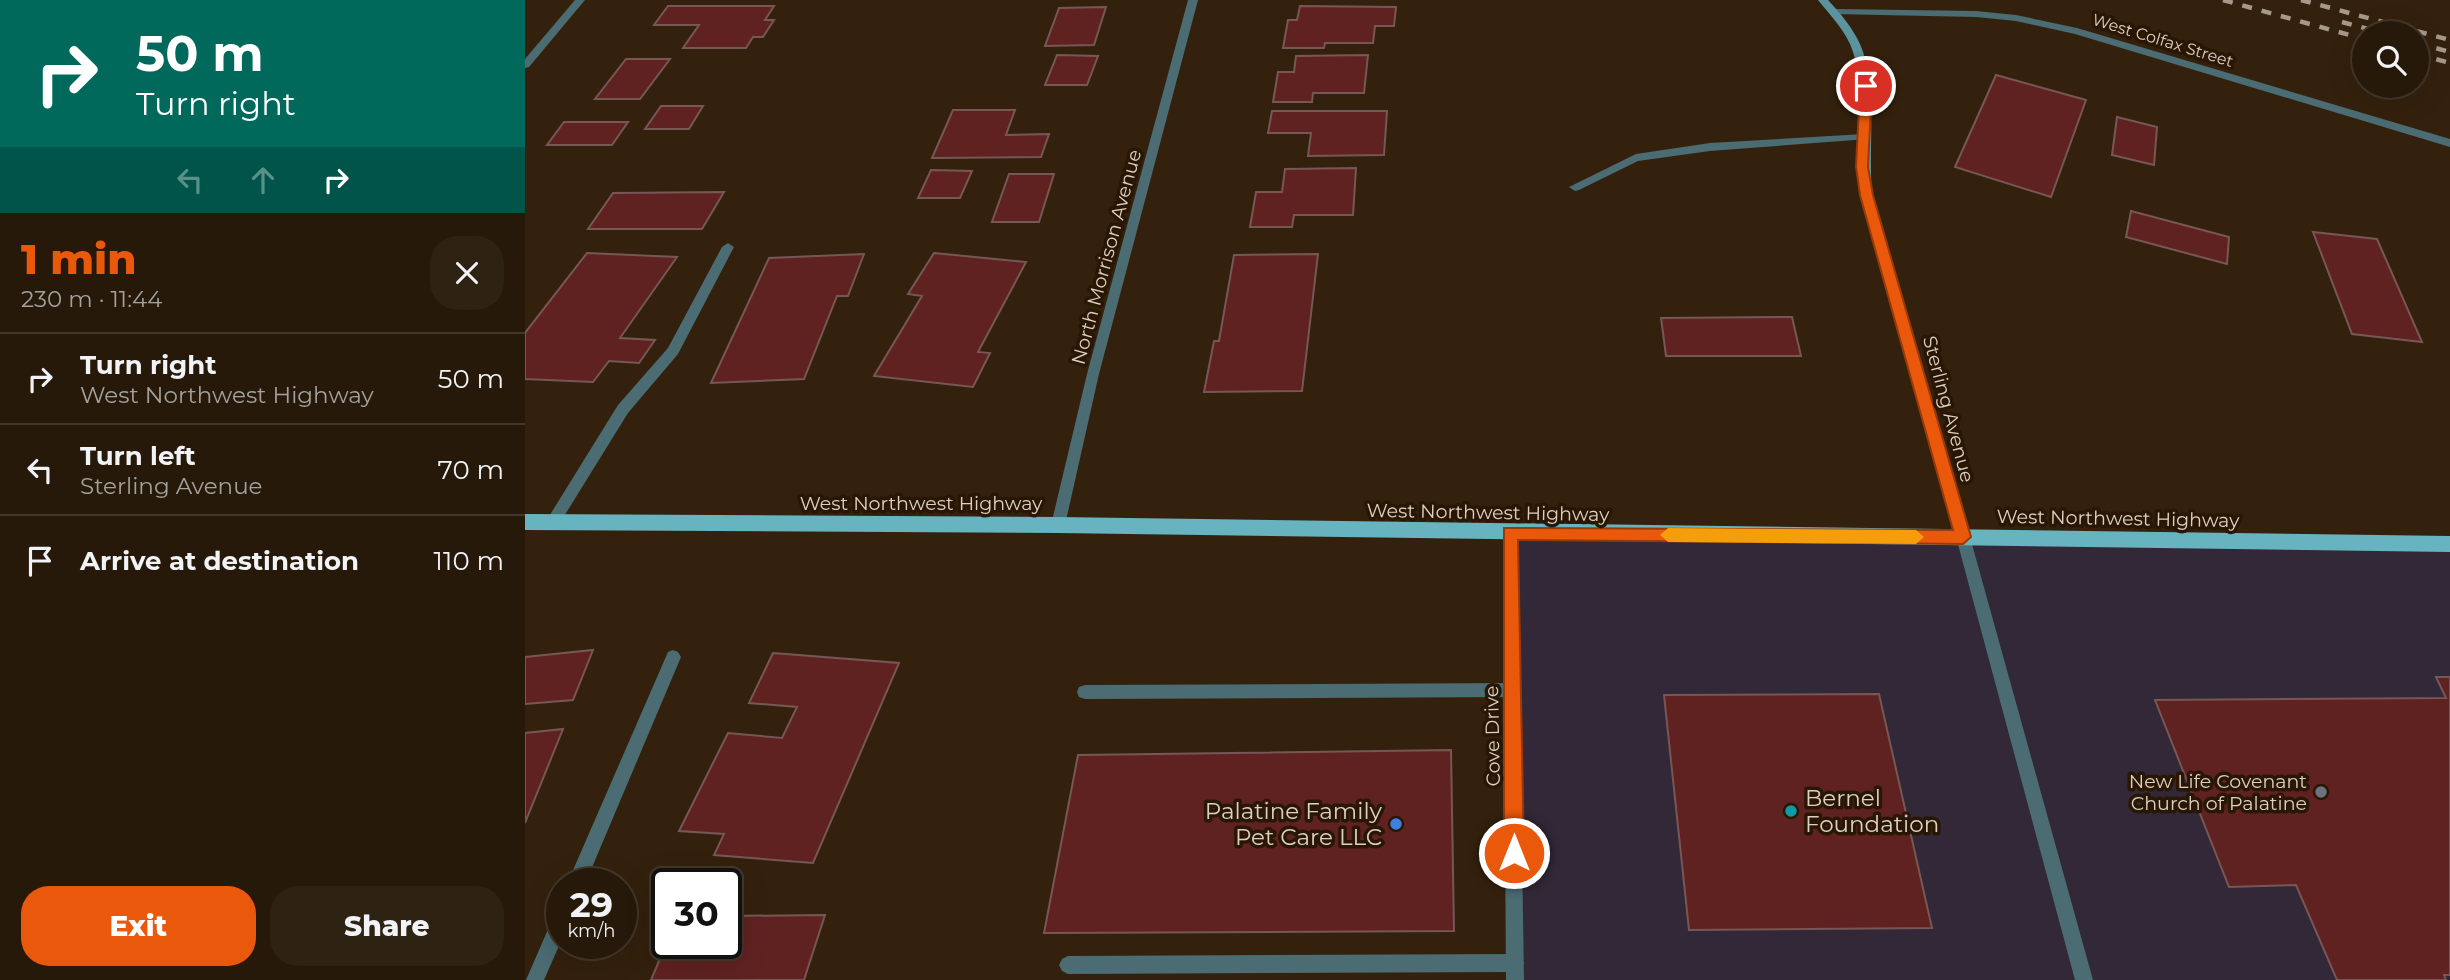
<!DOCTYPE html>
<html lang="en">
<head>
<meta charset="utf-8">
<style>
  :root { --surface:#26190a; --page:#2e2213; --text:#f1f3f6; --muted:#a4a09c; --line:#42382b; --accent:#ea580c }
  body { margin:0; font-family:Montserrat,sans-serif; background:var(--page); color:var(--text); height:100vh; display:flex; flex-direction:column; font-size:26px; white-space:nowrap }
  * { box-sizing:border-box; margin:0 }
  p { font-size:23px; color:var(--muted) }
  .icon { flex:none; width:38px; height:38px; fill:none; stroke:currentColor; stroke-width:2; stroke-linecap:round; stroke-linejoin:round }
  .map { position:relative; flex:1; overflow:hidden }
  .drawer { display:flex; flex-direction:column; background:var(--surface); width:525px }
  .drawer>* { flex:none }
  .guide { background:#00695c; color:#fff; overflow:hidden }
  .fabs { position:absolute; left:1827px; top:21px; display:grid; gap:14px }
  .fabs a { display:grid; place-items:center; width:77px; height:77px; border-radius:50%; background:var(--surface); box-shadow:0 7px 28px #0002,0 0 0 2px var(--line); font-size:35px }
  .speed { position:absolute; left:21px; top:868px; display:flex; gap:14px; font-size:35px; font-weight:700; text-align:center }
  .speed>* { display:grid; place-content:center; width:91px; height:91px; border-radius:50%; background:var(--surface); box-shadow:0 7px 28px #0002,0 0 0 2px var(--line); line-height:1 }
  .speed small { font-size:18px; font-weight:400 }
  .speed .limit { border:4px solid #111; border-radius:10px; background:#fff; color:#111 }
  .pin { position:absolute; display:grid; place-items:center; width:60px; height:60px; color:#fff; margin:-30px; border:4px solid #fff; border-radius:50%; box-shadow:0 2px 7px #0007 }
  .me { position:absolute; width:77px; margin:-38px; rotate:0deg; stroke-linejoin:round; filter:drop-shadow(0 0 5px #0008) }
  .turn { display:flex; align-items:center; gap:24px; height:147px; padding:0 21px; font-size:32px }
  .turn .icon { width:91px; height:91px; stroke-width:2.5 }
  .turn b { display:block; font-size:49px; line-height:60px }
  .lanes { display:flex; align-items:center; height:66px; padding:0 21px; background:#0003; justify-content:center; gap:35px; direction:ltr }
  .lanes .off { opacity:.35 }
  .round { display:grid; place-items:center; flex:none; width:74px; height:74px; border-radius:28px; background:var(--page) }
  .summary { display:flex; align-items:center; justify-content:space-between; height:119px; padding:0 21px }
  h1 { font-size:42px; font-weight:800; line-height:52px; color:var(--accent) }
  .button { display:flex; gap:14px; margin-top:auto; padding:14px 21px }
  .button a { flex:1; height:80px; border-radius:28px; background:var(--accent); color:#fff; font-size:28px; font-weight:800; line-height:80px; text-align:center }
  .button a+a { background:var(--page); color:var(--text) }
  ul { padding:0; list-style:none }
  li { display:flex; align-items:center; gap:21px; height:91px; padding:0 21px; border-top:2px solid var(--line) }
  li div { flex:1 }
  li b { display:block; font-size:26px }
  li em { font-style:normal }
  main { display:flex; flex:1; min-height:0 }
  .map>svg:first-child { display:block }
</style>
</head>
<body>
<main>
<section class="drawer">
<div class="guide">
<div class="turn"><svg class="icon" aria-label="right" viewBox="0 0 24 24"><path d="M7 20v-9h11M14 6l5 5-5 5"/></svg><div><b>50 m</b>Turn right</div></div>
<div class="lanes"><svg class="icon off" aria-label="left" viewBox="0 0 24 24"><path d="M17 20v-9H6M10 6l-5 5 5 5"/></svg><svg class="icon off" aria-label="ahead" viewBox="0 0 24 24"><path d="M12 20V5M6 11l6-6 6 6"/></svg><svg class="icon" aria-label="right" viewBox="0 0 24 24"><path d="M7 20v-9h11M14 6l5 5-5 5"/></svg></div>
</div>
<div class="summary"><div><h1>1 min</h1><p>230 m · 11:44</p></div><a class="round"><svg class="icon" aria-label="close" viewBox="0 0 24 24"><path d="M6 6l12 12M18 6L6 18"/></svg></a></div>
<ul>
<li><svg class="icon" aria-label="right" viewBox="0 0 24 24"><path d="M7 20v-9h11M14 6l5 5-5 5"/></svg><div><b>Turn right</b><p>West Northwest Highway</p></div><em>50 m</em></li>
<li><svg class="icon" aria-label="left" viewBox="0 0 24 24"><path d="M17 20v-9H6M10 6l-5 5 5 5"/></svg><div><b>Turn left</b><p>Sterling Avenue</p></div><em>70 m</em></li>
<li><svg class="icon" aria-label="arrive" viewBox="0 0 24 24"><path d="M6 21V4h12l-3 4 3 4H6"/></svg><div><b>Arrive at destination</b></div><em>110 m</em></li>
</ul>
<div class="button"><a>Exit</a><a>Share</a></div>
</section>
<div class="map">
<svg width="1925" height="980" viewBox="0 0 1925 980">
  <rect width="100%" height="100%" fill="#33210d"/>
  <polygon fill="#322837" points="985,533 1925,544 1925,980 990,980"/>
  <g fill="#5f2221" stroke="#775755" stroke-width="2">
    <polygon points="143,6 249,6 240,20 249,20 238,37 228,37 221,48 158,48 174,25 129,25"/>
    <polygon points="775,6 871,7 869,26 850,26 848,43 800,43 799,48 758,48 763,20 772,20"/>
    <polygon points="581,7 569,45 520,46 534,8"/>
    <polygon points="532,55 573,56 562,85 520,85"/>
    <polygon points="843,55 839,93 788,93 787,102 748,102 753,72 769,72 771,56"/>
    <polygon points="101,59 145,59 115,99 70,99"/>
    <polygon points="1471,75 1561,100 1526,197 1430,167"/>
    <polygon points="136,106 178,106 164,129 120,129"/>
    <polygon points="428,110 490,110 481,135 524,134 516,157 407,158"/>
    <polygon points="747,111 862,111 859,155 783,156 786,133 743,133"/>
    <polygon points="1592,117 1632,127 1629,165 1587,155"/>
    <polygon points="39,122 103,122 87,145 22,145"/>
    <polygon points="831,168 828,215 769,215 767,227 725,227 731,192 757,192 760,169"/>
    <polygon points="406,170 447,171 435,198 393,198"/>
    <polygon points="484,174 529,174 514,222 467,222"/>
    <polygon points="199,192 177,229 63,229 88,193"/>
    <polygon points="1606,211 1704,237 1702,264 1601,237"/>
    <polygon points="1788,232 1852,239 1897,342 1827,334"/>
    <polygon points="62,253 152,257 95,338 130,340 114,363 84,361 68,382 0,379 0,333"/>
    <polygon points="409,253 501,262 453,352 465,353 448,387 349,376 397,296 383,294"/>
    <polygon points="339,254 323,296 312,296 279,379 186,383 244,258"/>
    <polygon points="793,254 777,391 679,392 689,341 694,341 709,255"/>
    <polygon points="1267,317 1276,356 1141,356 1136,318"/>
    <polygon points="68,650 48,700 0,704 0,657"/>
    <polygon points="248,653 374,663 288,863 189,855 199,834 154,831 203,733 257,738 272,707 224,703"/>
    <polygon points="1911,677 1925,677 1925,975 1919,975 1921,980 1812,980 1771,885 1704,887 1630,700 1921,698"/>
    <polygon points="1354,694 1407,928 1164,930 1139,695"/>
    <polygon points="38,729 0,823 0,733"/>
    <polygon points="926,750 929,931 519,933 553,755"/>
    <polygon points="300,915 279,980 126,980 142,942 201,943 201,916"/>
  </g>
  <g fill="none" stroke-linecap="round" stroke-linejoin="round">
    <g fill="#4a6c72" fill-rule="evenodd">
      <polygon points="1339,134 1343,135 1343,139 1185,151 1113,161 1054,190 1050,191 1044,187 1111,154 1185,143"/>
      <polygon points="148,650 153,652 156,657 60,884 42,884 143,652"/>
      <polygon points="988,683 994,685 996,690 994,695 988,697 560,699 554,697 552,692 554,687 560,685"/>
      <polygon points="37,908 37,939 19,980 1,980 31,911"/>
      <polygon points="990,954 996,957 999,963 996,969 990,972 543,974 537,971 534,965 537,959 543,956"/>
    </g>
    <g fill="#4a6c72" fill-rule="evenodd">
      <polygon points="50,0 60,0 4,67 0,68 0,59"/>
      <polygon points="663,0 673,0 574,374 540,525 538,529 533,531 528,529 526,525 562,374"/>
      <polygon points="1311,9 1451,11 1491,15 1552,28 1925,139 1925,147 1550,34 1491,21 1451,17 1308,14 1306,12"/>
      <polygon points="203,243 209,247 153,354 103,413 33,526 28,528 23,526 21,522 23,518 93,405 143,348 197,247"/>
      <polygon points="985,527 990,529 992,533 999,980 981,980 978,533 980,529"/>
      <polygon points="1438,531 1443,533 1445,537 1568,980 1550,980 1431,537 1433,533"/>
    </g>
    <path fill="#5b949e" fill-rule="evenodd" d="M1293,0H1303C1316,14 1327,27 1335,44C1353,85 1343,149 1347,195L1445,537L1443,541L1438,543L1433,541L1431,537L1335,195C1332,149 1343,85 1325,44C1317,27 1305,15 1293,0Z"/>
    <polygon fill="#68b3c0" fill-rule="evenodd" points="0,514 533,517 1925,536 1925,552 533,533 0,530"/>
    <g stroke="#a7998a" stroke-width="4.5" stroke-dasharray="10 10" stroke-linecap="butt">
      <polyline points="1698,0 1839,39"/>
      <polyline points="1776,0 1925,40"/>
      <polyline points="1817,22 1858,33"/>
      <polyline points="1892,43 1925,52"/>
      <polyline points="1892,54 1925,63"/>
    </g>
  </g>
  <polygon fill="#ea580c" stroke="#983908" stroke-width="2" points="1341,83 1347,86 1343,167 1348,195 1446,537 1438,544 993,540 999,853 996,860 989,863 982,860 979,853 979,528 1428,530 1335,195 1331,167 1335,86"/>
  <polygon fill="#f59e0b" points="1143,528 1391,530 1399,537 1391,544 1143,542 1135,535"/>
  <circle fill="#6b7280" stroke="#291704" stroke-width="2.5" cx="1796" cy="792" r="7"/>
  <circle fill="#0f9aa8" stroke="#291704" stroke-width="2.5" cx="1266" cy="811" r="7"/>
  <circle fill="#3f7fe0" stroke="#291704" stroke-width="2.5" cx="871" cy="824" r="7"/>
  <g text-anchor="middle" stroke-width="7" stroke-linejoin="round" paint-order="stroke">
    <g font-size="16" fill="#dcd0c4" stroke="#291704">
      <text transform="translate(1638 40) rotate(17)" y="6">West Colfax Street</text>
    </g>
    <g font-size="19" fill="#dcd0c4" stroke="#291704">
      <text transform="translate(581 257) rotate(-75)" y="7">North Morrison Avenue</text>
      <text transform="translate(1424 409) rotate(75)" y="7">Sterling Avenue</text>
      <text x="396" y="510">West Northwest Highway</text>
      <text transform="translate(963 512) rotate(1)" y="7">West Northwest Highway</text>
      <text transform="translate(1593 518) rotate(1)" y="7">West Northwest Highway</text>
      <text transform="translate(967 736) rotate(-91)" y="7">Cove Drive</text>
    </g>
    <g font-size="19" fill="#dcd0c4" stroke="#291704" text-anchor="end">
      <text x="1782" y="788">New Life Covenant<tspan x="1782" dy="22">Church of Palatine</tspan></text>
    </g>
    <g font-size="23" fill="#dcd0c4" stroke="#291704" text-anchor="start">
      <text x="1280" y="806">Bernel<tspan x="1280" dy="26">Foundation</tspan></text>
      <text x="857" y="819" text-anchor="end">Palatine Family<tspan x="857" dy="26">Pet Care LLC</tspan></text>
    </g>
  </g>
</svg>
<div class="fabs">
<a><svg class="icon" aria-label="search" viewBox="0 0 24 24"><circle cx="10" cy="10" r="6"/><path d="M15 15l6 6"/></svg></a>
</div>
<div class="speed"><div>29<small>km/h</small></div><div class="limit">30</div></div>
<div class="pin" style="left:1341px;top:86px;background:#d93025"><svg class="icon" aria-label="arrive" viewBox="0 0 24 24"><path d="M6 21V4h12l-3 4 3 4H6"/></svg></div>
<svg class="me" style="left:989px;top:853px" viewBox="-20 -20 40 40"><circle r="17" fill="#ea580c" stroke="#fff" stroke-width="3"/><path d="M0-11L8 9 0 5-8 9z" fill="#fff"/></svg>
</div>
</main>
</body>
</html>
